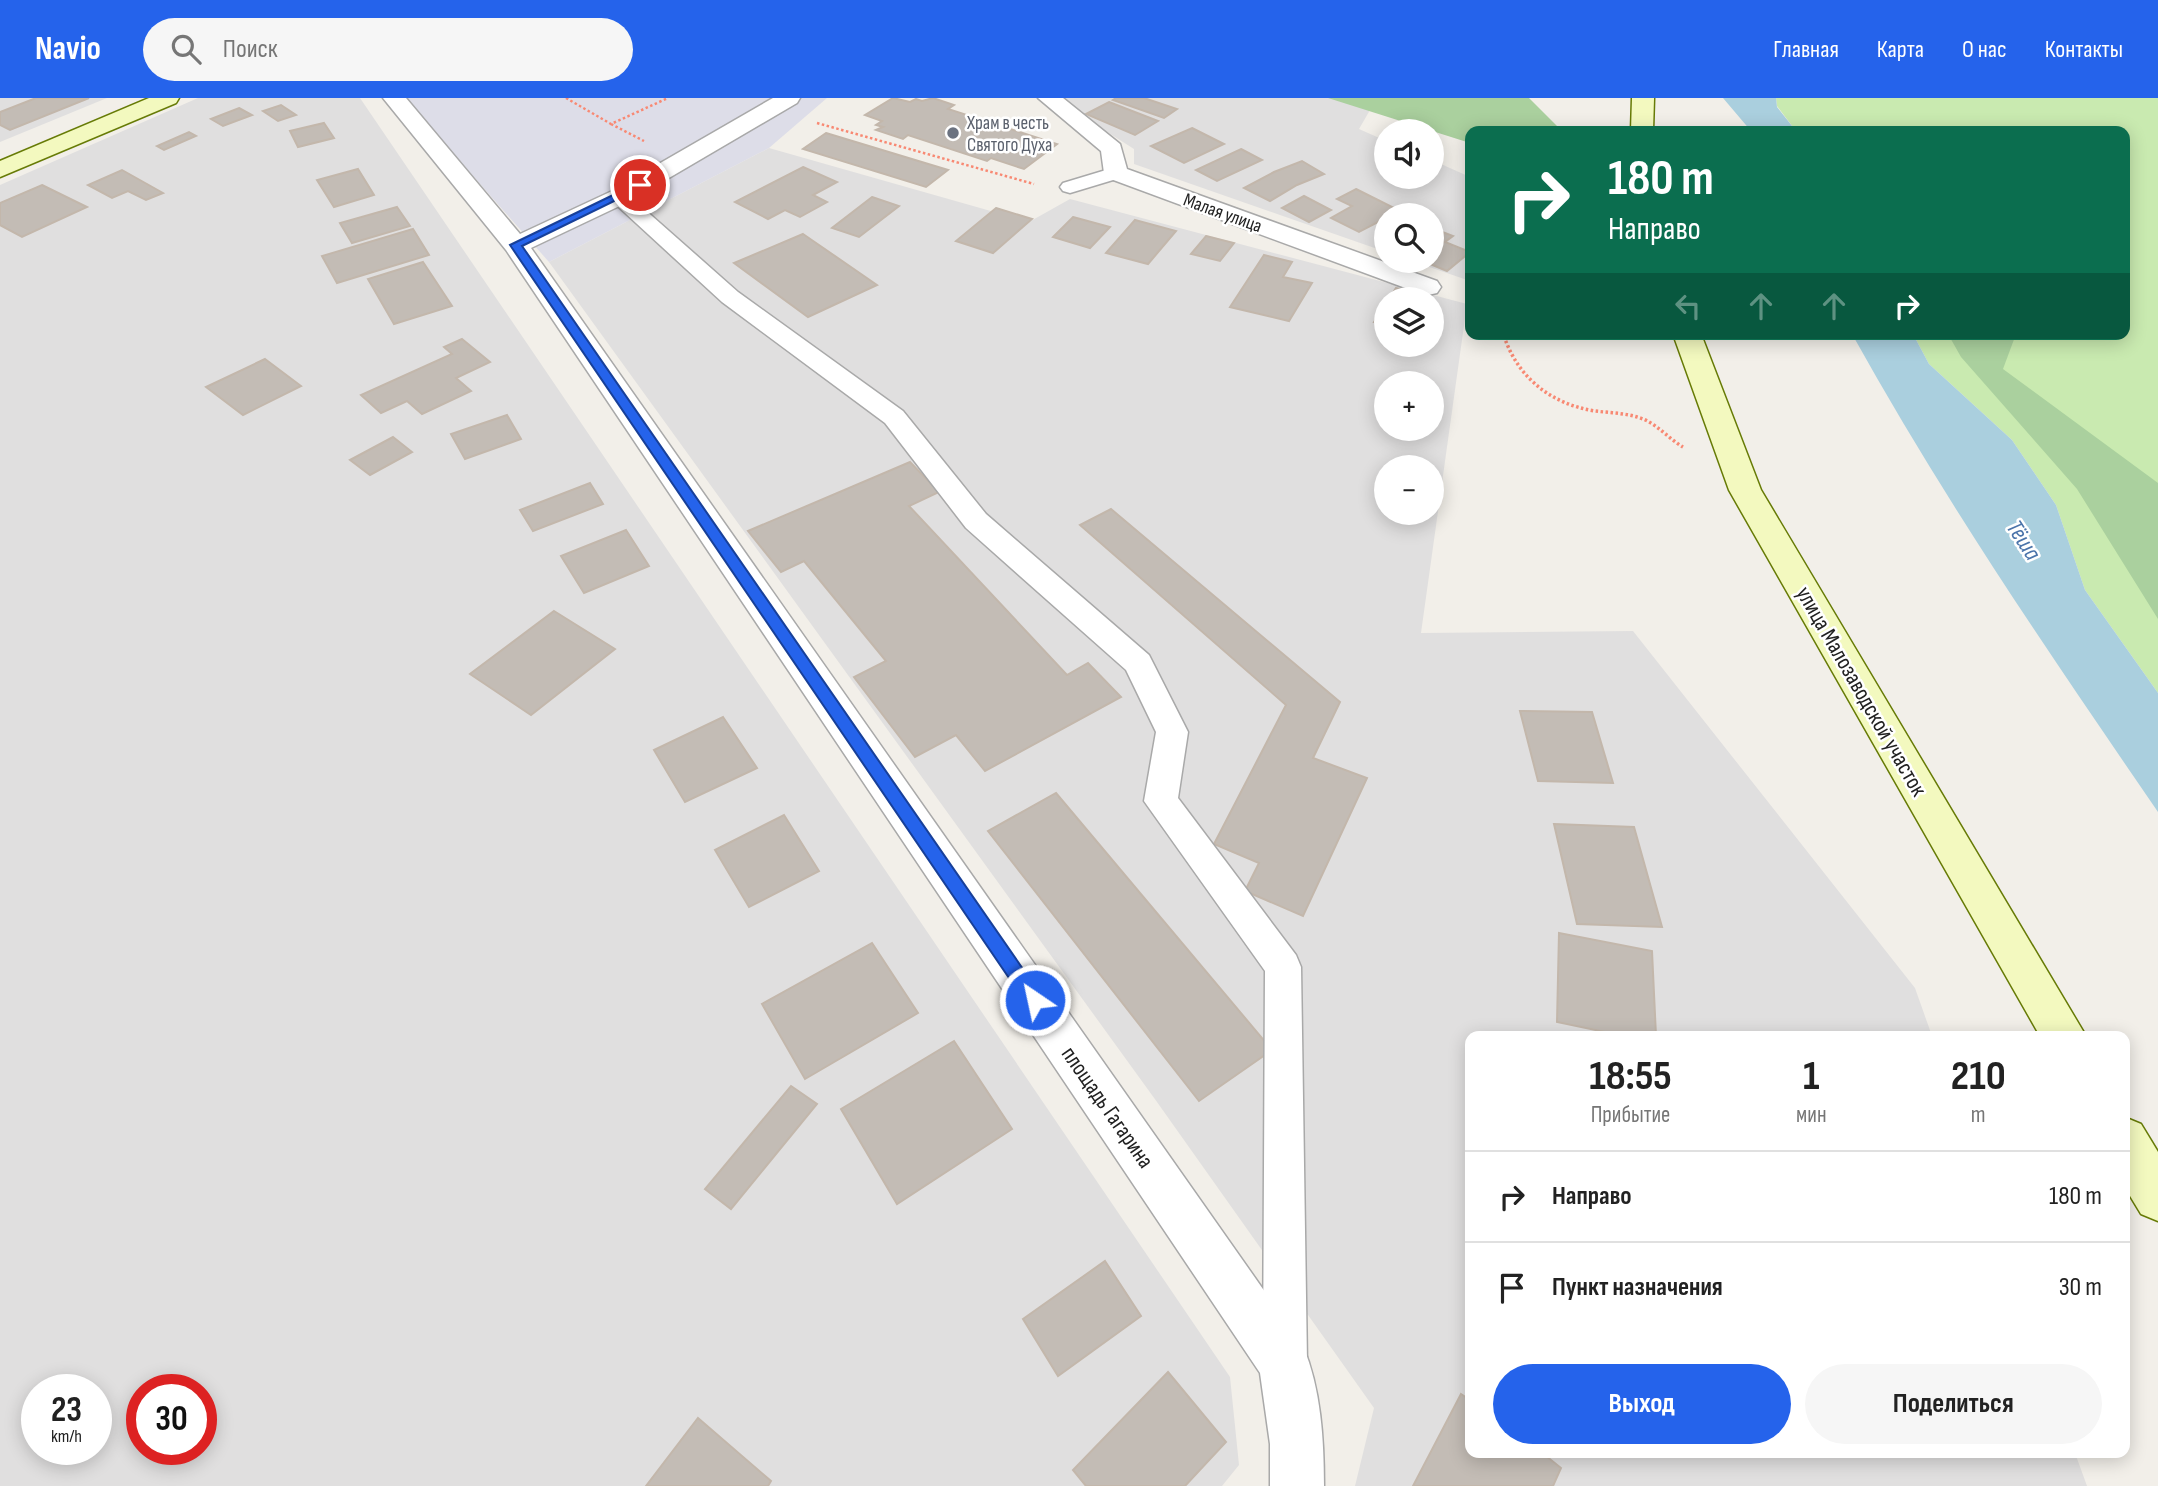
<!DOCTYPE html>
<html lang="ru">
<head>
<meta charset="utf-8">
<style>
  :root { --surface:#fff; --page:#f6f6f6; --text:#222; --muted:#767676; --line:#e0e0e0; --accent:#2563eb }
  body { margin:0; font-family:"Sofia Sans Condensed",sans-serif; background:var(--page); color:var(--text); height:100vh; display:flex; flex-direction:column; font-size:26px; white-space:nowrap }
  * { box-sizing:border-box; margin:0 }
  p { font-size:23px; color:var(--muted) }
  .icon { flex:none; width:38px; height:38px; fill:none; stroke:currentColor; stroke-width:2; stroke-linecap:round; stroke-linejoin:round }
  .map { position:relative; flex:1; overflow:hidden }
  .drawer { position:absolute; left:1465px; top:933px; width:665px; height:427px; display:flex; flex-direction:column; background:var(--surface); border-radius:14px; box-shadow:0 4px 18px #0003 }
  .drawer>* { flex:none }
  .banner { position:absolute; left:1465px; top:28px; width:665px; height:214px; border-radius:14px; box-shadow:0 4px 18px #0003; background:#0b6e4f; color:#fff; overflow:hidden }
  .fabs { position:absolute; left:1374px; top:21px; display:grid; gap:14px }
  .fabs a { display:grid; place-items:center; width:70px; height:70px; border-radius:50%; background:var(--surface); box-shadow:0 4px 18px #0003; font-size:35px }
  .speed { position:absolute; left:21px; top:1276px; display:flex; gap:14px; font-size:35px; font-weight:700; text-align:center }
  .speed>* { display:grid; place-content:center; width:91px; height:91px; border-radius:50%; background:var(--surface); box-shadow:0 4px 18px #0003; line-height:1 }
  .speed small { font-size:18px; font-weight:400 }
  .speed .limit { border:10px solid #d22; background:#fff; color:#111 }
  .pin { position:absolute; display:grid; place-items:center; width:60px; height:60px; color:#fff; margin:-30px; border:4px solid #fff; border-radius:50%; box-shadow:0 2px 7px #0007 }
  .me { position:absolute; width:77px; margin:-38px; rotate:326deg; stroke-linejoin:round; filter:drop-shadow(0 0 5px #0008) }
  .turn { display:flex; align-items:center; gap:24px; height:147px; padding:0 28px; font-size:32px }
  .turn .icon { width:91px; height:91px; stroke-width:2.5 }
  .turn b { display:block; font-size:49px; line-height:60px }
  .lanes { display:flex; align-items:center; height:66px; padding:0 28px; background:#0003; justify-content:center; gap:35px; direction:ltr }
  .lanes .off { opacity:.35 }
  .eta { display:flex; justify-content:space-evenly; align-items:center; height:119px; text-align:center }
  .eta b { font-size:42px; font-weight:700; line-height:49px }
  .primary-button { display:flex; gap:14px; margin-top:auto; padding:14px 28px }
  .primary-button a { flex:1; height:80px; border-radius:42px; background:var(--accent); color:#fff; font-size:28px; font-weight:700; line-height:80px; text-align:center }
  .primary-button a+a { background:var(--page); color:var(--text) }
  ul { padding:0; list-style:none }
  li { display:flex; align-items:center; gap:21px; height:91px; padding:0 28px; border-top:2px solid var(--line) }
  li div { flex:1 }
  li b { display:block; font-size:26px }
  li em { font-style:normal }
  header { display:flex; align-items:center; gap:42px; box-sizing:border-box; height:98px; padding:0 35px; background:var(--accent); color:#fff }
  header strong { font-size:33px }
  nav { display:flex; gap:38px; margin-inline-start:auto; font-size:24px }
  .search { width:490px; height:63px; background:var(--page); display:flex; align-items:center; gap:18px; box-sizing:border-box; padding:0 24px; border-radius:38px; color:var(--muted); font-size:26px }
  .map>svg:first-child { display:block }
</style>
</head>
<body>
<header>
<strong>Navio</strong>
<div class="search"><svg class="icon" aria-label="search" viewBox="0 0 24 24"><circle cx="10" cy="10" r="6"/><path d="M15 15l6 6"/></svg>Поиск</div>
<nav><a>Главная</a><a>Карта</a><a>О нас</a><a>Контакты</a></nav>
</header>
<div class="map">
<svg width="2158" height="1388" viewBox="0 0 2158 1388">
  <rect width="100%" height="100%" fill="#f2efe9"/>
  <g fill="#e0dfdf" fill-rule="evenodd">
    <polygon points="0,0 107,0 0,44"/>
    <path d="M198,0H360L1230,1279L1239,1367L1222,1388H0V87ZM37,1292H96V1351H37ZM142,1292H201V1351H142Z"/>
    <polygon points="1061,0 1377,0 1359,31 1386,43 1386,79 1432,79 1432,62 1470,79 1470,183 1412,163 1432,163 1432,117 1386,117 1386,154 1134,66 1134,51 1060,4"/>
    <path d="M769,50L1029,124L1070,101L1467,206L1421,535L1633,533L1915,890L1932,938H1470V1354L2075,1355L2087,1388H1355L1374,1310L1157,1004L549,164ZM1386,201H1432V247H1386ZM1386,285H1432V331H1386ZM1386,369H1432V415H1386Z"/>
  </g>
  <polygon fill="#c9eab0" points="1776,0 2158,0 2158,595 2085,492 2056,407 2012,342 1929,266 1913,236 2124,236 2124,33 1796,33 1777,8"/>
  <g fill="#aad09e">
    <polygon points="1328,0 1529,0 1561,32 1470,33 1470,45"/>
    <polygon points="1948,236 2016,236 2003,271 2158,385 2158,521 2077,391 1961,259"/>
  </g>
  <polygon fill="#dddde8" points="404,0 827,0 769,50 549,164"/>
  <g fill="#aacfde">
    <polygon points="1723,0 1776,0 1777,9 1796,33 1751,33"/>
    <path d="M1852,236H1913L1929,266L2012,342L2056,407L2085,492L2158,595V714C2051,558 1944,402 1852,236Z"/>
  </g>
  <g fill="#c3bcb5" stroke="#c3b7ab" stroke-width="2">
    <polygon points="36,0 89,0 10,32 0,27 0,14"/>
    <polygon points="893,0 910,4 916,1 922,3 933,0 954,7 948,11 1057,46 1024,71 991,60 987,63 908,37 903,41 876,32 883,29 876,27 882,23 865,17"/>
    <polygon points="1116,0 1144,0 1177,11 1164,20 1113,2"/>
    <polygon points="1109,4 1158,23 1135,37 1086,16"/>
    <polygon points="281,7 296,17 278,23 263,13"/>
    <polygon points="239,10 252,17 223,28 211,21"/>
    <polygon points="324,25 334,40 298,49 290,33"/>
    <polygon points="1192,30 1224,46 1184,65 1151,48"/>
    <polygon points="189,34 196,38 164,52 157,48"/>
    <polygon points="826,35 948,72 926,89 803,51"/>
    <polygon points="1241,51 1262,62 1217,83 1196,72"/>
    <polygon points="1302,63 1324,76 1297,87 1270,103 1244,90 1274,74"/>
    <polygon points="803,69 837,84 813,97 827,104 800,119 785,112 768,121 735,104"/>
    <polygon points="358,71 374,97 334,109 317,82"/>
    <polygon points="122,72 163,95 146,102 128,93 112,100 88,87"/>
    <polygon points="42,87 87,109 22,139 0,127 0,105"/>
    <polygon points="1356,91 1400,113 1386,117 1386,120 1359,134 1331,120 1352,108 1337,101"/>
    <polygon points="1304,98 1331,112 1309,124 1282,110"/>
    <polygon points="872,99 899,108 859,139 832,130"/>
    <polygon points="397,109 410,128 352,145 340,125"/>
    <polygon points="996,110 1032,121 993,155 956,143"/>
    <polygon points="1073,119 1110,129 1090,150 1053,139"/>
    <polygon points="1135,122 1176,133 1148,166 1106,155"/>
    <polygon points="1432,130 1453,138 1445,144 1470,154 1447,173 1423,163 1432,163"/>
    <polygon points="413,131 429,157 337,185 322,158"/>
    <polygon points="803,136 877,187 808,219 734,165"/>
    <polygon points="1206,138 1234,145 1220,163 1191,156"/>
    <polygon points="1264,157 1292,164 1283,179 1312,185 1289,223 1230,209"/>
    <polygon points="423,164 452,208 394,226 368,181"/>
    <polygon points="1396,190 1431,200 1389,201"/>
    <polygon points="1386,205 1386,227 1374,224"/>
    <polygon points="462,241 490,264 456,280 471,293 422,316 407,303 381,315 361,297 452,256 444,249"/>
    <polygon points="265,261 301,288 243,317 206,289"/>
    <polygon points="507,317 521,341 465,361 451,336"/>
    <polygon points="393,339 412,354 370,377 350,362"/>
    <polygon points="910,364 939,394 909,408 1067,577 1088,565 1121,599 985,673 956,637 915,659 854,579 886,563 804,463 781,474 748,433"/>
    <polygon points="590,385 603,406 533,433 520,412"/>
    <polygon points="1111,411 1340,604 1313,660 1367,680 1303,818 1245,793 1259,765 1214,746 1286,607 1080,427"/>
    <polygon points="626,432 649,468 584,495 561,458"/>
    <polygon points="554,513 615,551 531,617 470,576"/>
    <polygon points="1520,613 1592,614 1613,685 1538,683"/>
    <polygon points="723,619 757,670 685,704 654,652"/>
    <polygon points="1056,695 1272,952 1199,1003 988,733"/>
    <polygon points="784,717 819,773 749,809 715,752"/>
    <polygon points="1554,726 1634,729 1662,829 1577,826"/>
    <polygon points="1559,835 1652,853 1656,938 1624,938 1557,924"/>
    <polygon points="872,845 918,915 805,981 762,906"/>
    <polygon points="954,943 1012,1031 897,1106 841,1011"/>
    <polygon points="791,988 817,1006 731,1111 705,1091"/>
    <polygon points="1105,1163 1141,1218 1058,1278 1023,1221"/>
    <polygon points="1168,1274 1226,1344 1185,1388 1086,1388 1073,1372"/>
    <polygon points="1461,1296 1470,1302 1470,1354 1541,1354 1561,1370 1553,1388 1413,1388"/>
    <polygon points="698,1320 771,1383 768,1388 646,1388"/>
  </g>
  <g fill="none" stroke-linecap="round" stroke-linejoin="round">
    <g stroke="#a9a9a9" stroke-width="3">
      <g id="lane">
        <polygon points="1116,69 1123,71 1126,75 1123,79 1070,95 1063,93 1060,89 1063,85"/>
        <polygon points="619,93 626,95 738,194 903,313 986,416 1149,557 1188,634 1178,700 1296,857 1301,869 1307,1265 1301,1281 1285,1287 1269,1281 1263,1265 1265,873 1144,703 1156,634 1126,572 966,430 885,325 722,204 612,103 608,99 612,95"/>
      </g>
    </g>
    <g stroke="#a9a9a9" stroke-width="3">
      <g id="street">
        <path d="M383,0H406L520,136L610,94L773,0H800L797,5L628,104L531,150L1303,1248C1321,1291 1324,1342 1324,1388H1270V1346L1260,1275L506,152Z"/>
        <polygon points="1038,0 1063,0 1120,46 1127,71 1437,183 1441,189 1437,195 1428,197 1419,195 1108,80 1104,75 1101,53"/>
      </g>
    </g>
    <g stroke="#677b06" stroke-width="3">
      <g id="secondary">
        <polygon points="149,0 179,0 176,5 0,79 0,63"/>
        <polygon points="1632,0 1654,0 1653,33 1631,33"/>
        <polygon points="1673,236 1701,236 1761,392 2086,938 2040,938 1729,392"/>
        <polygon points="2124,1019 2141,1026 2158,1054 2158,1123 2141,1116 2124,1088"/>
      </g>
    </g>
    <g stroke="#f88973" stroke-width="2.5" stroke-dasharray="2.5 2.5" stroke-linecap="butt">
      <polyline points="566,0 611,26 668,0"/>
      <polyline points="817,25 1034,86"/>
      <polyline points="611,26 644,43"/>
      <polyline points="1503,236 1504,240"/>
    </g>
    <path stroke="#f88973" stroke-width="3.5" stroke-dasharray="2.5 2.5" stroke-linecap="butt" d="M1504,238C1518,280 1551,306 1595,313C1611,315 1628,315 1643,321C1658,327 1669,341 1683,349"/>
    <use href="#lane" fill="#fff" fill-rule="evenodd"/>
    <use href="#street" fill="#fff" fill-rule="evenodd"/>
    <use href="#secondary" fill="#f3f9bf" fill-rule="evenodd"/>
  </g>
  <polygon fill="#2563eb" stroke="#184099" stroke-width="2" points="640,84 645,87 643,89 522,148 1041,897 1044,902 1041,908 1035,911 1028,908 510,147"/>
  <circle fill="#6b7280" stroke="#fff" stroke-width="2.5" cx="953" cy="35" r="7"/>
  <g text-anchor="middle" stroke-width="5" stroke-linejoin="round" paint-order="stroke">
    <g font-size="19" fill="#5b616d" stroke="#fff" text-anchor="start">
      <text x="967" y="31">Храм в честь<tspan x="967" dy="22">Святого Духа</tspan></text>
    </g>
    <g font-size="19" fill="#222" stroke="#fff">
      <text transform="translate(1223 114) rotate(20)" y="7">Малая улица</text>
    </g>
    <g font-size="23" fill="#222" stroke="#fff">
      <text transform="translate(1862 593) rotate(60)" y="8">улица Малозаводской участок</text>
      <text transform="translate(1108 1009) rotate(55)" y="8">площадь Гагарина</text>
    </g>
    <g font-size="24" font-style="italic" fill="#4b74aa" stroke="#fff">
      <text transform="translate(2024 442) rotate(57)" y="8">Тёша</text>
    </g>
  </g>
</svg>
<div class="fabs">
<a><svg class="icon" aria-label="sound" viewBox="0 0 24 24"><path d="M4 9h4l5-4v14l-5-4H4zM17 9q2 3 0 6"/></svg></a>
<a><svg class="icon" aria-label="search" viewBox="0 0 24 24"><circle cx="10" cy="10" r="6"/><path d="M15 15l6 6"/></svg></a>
<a><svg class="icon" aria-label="layers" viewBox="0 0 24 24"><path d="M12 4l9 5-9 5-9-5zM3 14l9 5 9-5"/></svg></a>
<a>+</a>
<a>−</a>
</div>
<div class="speed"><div>23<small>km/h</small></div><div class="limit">30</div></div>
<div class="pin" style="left:640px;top:87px;background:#d93025"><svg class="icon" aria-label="arrive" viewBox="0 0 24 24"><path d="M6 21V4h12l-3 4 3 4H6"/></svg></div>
<svg class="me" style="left:1035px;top:902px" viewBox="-20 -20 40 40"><circle r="17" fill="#2563eb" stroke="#fff" stroke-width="3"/><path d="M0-11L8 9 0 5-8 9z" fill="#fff"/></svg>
<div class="banner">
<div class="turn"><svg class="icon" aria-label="right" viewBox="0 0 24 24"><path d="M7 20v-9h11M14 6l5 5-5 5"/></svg><div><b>180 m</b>Направо</div></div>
<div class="lanes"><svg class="icon off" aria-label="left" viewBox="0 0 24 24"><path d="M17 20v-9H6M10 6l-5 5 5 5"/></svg><svg class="icon off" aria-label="ahead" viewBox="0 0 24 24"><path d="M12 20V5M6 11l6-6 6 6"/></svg><svg class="icon off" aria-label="ahead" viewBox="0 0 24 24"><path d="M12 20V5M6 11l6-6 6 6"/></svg><svg class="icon" aria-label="right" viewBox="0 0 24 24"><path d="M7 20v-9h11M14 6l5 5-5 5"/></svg></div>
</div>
<section class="drawer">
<div class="eta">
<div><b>18:55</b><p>Прибытие</p></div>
<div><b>1</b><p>мин</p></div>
<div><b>210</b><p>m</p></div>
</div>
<ul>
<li><svg class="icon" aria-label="right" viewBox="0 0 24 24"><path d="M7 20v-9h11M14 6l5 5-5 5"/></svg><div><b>Направо</b></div><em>180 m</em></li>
<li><svg class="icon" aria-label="arrive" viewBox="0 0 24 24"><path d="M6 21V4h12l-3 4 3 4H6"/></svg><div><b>Пункт назначения</b></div><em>30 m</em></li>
</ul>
<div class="primary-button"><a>Выход</a><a>Поделиться</a></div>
</section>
</div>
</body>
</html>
